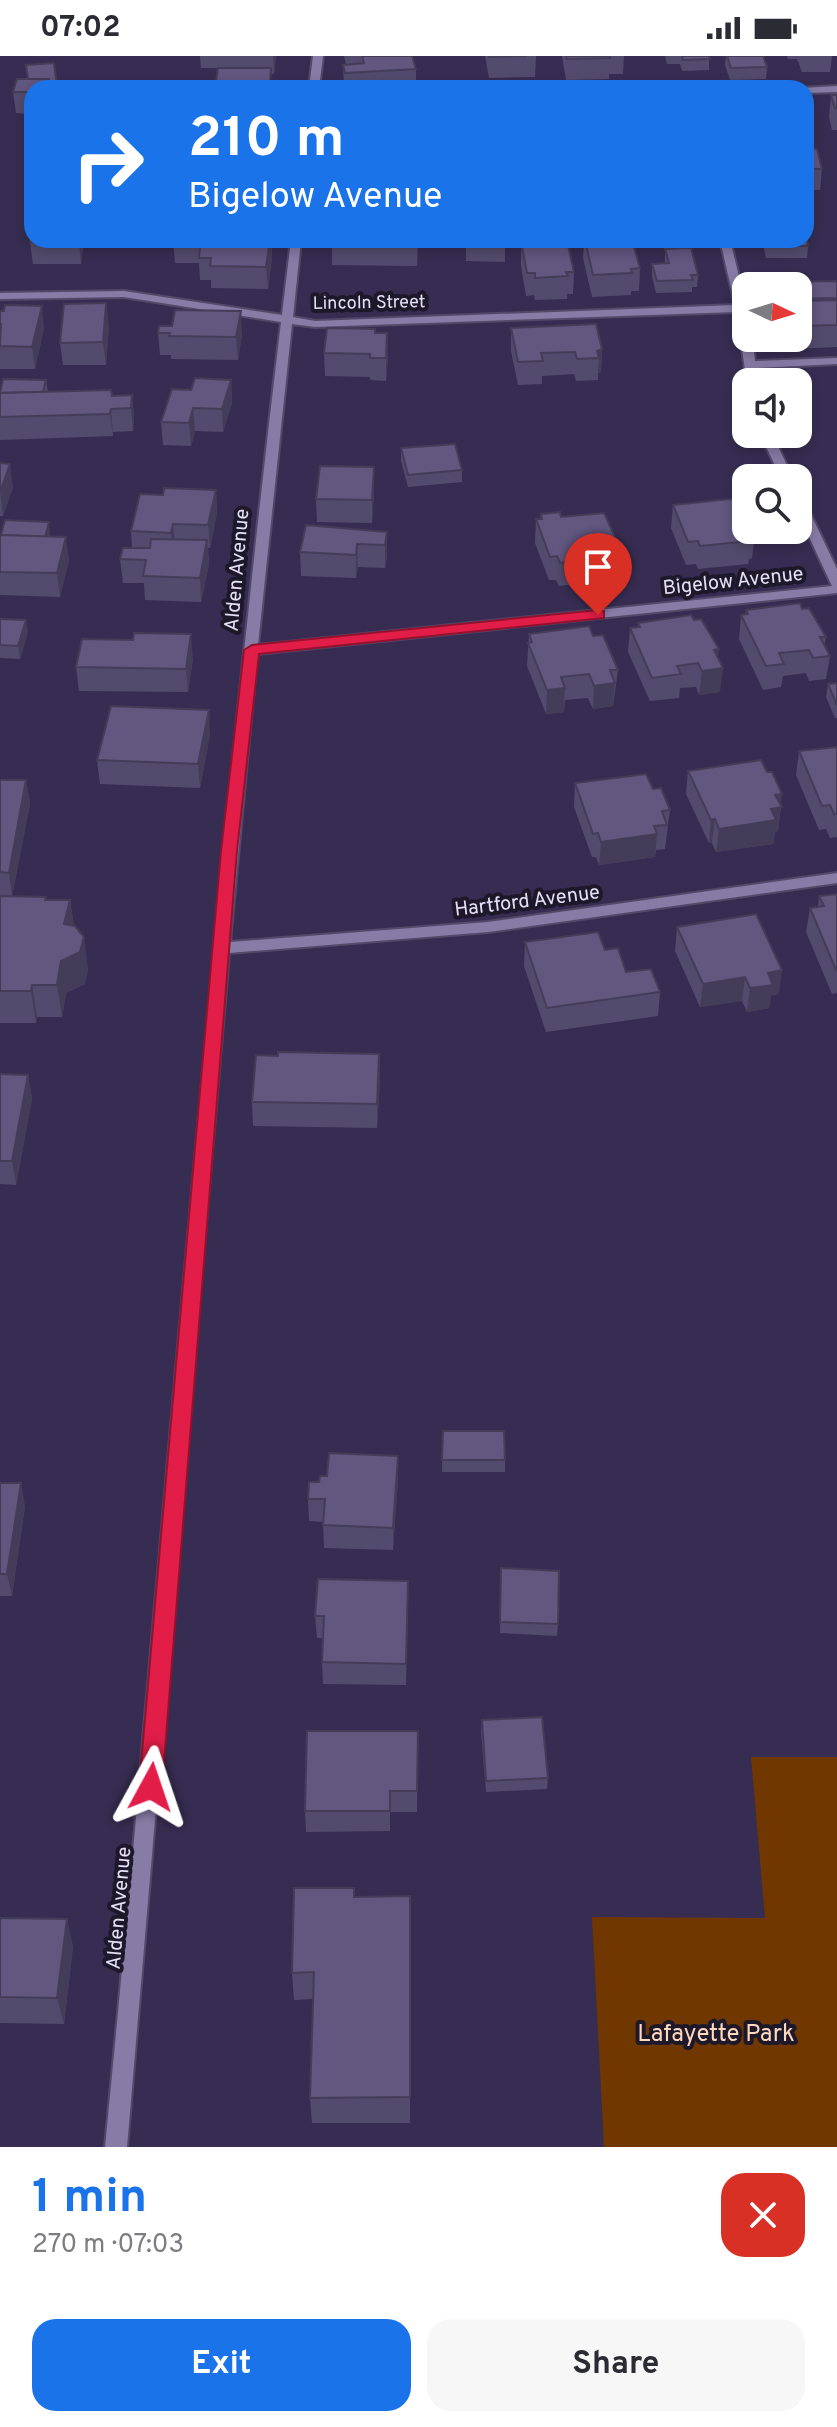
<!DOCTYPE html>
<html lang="en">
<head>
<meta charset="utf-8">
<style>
  :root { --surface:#fff; --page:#f7f7f7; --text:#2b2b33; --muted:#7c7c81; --accent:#1a73e8 }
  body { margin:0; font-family:Overpass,sans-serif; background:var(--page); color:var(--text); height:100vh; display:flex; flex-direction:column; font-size:30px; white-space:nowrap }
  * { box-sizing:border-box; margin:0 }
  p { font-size:26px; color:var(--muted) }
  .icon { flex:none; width:44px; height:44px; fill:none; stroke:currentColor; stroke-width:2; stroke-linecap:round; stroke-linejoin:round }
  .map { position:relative; height:2091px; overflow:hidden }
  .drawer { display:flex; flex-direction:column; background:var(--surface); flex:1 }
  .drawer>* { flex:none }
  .banner { position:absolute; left:24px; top:24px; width:790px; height:168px; border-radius:24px; box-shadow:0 4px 12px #0003; background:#1a73e8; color:#fff; overflow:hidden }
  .needle { width:52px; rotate:94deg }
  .fabs { position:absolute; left:732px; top:216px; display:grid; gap:16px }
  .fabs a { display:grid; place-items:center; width:80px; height:80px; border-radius:16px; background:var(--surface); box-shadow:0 4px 12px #0003; font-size:40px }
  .pin { position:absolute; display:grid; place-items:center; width:68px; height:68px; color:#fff; margin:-82px -34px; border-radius:50% 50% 50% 0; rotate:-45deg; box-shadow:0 0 8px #0007 }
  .pin .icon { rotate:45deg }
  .me { position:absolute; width:88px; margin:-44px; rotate:5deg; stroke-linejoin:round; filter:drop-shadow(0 0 6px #0008) }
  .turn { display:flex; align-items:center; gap:28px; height:168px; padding:0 32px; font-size:36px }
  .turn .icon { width:104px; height:104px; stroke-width:2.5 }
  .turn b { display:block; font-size:56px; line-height:68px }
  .round { display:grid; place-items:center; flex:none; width:84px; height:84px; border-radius:24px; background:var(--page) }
  .summary { display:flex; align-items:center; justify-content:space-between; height:136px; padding:0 32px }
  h1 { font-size:48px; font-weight:700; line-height:60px; color:var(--accent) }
  .action { display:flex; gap:16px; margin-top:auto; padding:16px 32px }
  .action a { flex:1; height:92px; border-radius:24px; background:var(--accent); color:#fff; font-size:32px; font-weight:700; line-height:92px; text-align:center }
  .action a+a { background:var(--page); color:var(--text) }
  .status { display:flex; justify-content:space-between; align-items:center; height:56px; padding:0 40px; background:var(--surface); direction:ltr }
  .status svg { height:22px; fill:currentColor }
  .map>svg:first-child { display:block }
</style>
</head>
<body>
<div class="status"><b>07:02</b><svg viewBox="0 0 49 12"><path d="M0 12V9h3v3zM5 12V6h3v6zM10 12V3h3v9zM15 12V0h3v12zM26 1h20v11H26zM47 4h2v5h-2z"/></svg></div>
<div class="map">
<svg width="837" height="2091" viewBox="0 0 837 2091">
  <rect width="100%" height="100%" fill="#372d52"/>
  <polygon fill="#713700" points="751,1701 837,1701 837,2091 604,2091 592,1861 765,1862"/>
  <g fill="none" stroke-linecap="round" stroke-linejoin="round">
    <g stroke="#534969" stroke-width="4">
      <g id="street">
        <polygon points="313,0 323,0 319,32 309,32"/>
        <polygon points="837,30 837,36 806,37 806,32 802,32"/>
        <path d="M291,184H301L293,261L315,265L735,249L720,184H730L746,249V282H752L755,305L837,302V308L757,312L759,326H747L736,256L315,271L292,268L258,589L832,530L798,457V440L804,444L837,513V537L257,598L230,886L488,866L837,817V827L488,876L229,897L127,2091H105C165,1482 208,873 281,266L124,241L0,243V237L124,235L282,259Z"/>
        <polygon points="760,378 772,378 793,422 781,422"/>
      </g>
    </g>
    <use href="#street" fill="#867ca6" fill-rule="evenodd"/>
  </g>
  <g fill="#534b6d">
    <polygon points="200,0 276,0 274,18 271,18 271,32 217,32 218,12 201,12"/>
    <polygon points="344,0 412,0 416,13 416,32 344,32 343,9 346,8"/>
    <polygon points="485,0 536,0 535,21 489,22"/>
    <polygon points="562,0 624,0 623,18 609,18 609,23 566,24"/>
    <polygon points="665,0 709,0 709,14 682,15 680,8 667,8"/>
    <polygon points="726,0 763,0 767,11 766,23 730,24 725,9"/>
    <polygon points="787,0 832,0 830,16 802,16 797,3 788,3"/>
    <polygon points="54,7 57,32 32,32 32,88 28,88 25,67 28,58 16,57 13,36 28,23"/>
    <polygon points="831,39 837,39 837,74 832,74 829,61"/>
    <polygon points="806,93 822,113 820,134 806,134"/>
    <polygon points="32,184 84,184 81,208 33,208 30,186"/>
    <polygon points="173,184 271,184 272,201 268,233 211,232 211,224 200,224 199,207 175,207"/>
    <polygon points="332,184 418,184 417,210 332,209"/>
    <polygon points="466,184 525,184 524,186 574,216 573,238 567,238 567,243 535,244 534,239 526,240 521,209 521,191 505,191 505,206 466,205"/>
    <polygon points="584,184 632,184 640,212 639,235 631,235 631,239 592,241 583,202"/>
    <polygon points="762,184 806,184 808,190 807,202 766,202"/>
    <polygon points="665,193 698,219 697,231 692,231 692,236 656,237 652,220 652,208 665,207"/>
    <polygon points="837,225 837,291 795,293 792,282 798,282 798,230 782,230 783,226"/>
    <polygon points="0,255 44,272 35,313 0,313"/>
    <polygon points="109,270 106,309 63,309 60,287"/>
    <polygon points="511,272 602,293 601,316 598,317 598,324 576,325 574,318 542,320 542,328 518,329 511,295"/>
    <polygon points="158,277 242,278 238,304 171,303 171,299 160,299"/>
    <polygon points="375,277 388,300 386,325 370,324 370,321 325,320 324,297"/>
    <polygon points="46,324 48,336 112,340 132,339 134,362 133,375 113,376 113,380 0,384 0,334"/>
    <polygon points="231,324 232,347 223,376 195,375 191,390 163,389 161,366 191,334"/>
    <polygon points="401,392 462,414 462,426 408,431 401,405"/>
    <polygon points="0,407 13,431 3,460 0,460"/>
    <polygon points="374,411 374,434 372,467 317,466 316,443"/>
    <polygon points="216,434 217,457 210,492 208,492 209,508 201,546 145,544 144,527 123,527 120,503 132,492 131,475 163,439"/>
    <polygon points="673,449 746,474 753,474 755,479 752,502 749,503 748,508 698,513 696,508 686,509 671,472"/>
    <polygon points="541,458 561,461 620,492 618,515 612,516 612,524 559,530 556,524 549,524 535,487 536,463 540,463"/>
    <polygon points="387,476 387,499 385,512 358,511 356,522 301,520 300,496"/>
    <polygon points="50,478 50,481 69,504 60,541 0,539 0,479"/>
    <polygon points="802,553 826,581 824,590 830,600 826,623 809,625 806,617 783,620 781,631 763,634 739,583 741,559 745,559 746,554"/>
    <polygon points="0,563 28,576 20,603 0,602"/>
    <polygon points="638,567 718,602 720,636 699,639 696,631 680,632 679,642 650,645 628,596 630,572 638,571"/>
    <polygon points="529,578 593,580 618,614 613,650 593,653 588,642 565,644 564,656 546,658 527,610"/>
    <polygon points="193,602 188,636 79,635 76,611"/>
    <polygon points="837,627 837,662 835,662 826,641 828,628"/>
    <polygon points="210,678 200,732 100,728 97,704"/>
    <polygon points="837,691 837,781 830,782 826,773 819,774 796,719 799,695"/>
    <polygon points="688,715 781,750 778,775 775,776 773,788 716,796 712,787 709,787 686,738"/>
    <polygon points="0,724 26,724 30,748 12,840 0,840"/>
    <polygon points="575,727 653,733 670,754 665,793 656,794 655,801 599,809 596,801 592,801 574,751"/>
    <polygon points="837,838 837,937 832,938 806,876 810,852 818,851 819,840"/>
    <polygon points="0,840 47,844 70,844 74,870 88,913 85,928 66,937 62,961 37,961 36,967 0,967"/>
    <polygon points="677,871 779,938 771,939 769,952 747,956 742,945 700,951 675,895"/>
    <polygon points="525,886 605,894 626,916 660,936 658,960 546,976 524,910"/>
    <polygon points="379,998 380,1022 377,1072 253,1070 252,1046 278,1000"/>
    <polygon points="0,1018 28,1019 32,1043 16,1129 0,1128"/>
    <polygon points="443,1375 505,1404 505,1416 442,1416"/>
    <polygon points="398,1423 393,1494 324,1492 323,1466 309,1465 308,1443 319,1426"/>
    <polygon points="0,1427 25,1450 12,1540 0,1540"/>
    <polygon points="501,1512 558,1568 557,1580 500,1577"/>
    <polygon points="408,1547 406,1629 323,1628 322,1606 323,1582 317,1582 315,1560"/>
    <polygon points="482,1664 548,1722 547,1733 486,1736 481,1676"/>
    <polygon points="418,1675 417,1756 390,1756 390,1775 306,1776 305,1755"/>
    <polygon points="410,1840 410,2067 312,2067 310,2042 313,1943 294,1944 292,1917 354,1841"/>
    <polygon points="0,1862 73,1890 64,1968 0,1967"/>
  </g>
  <g fill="#443d59">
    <polygon points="273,0 276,0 274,18"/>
    <polygon points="79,184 84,184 81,208 79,186"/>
    <polygon points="270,184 272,201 268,233 266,211"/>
    <polygon points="417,184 418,184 418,193 417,210"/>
    <polygon points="106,247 109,270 106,309 103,286"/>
    <polygon points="42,250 44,272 35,313 32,291"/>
    <polygon points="241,255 242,278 238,304 236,281"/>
    <polygon points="387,277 388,300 386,325 386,302"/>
    <polygon points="602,293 601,316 598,317 599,302 597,295"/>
    <polygon points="231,324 232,347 223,376 222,353"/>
    <polygon points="132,339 134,362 133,375 131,352"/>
    <polygon points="193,352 195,375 191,390 189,367"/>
    <polygon points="111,353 113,376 113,380 110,358"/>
    <polygon points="10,408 13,431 3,460 0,436"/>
    <polygon points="374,411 374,434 372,467 372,444"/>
    <polygon points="216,434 217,457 210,492 208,469"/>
    <polygon points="49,466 50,478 45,497 44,485"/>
    <polygon points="173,468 175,491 173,500 171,477"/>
    <polygon points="387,476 387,499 385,512 385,489"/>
    <polygon points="66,481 69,504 60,541 57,517"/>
    <polygon points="207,484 209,508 201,546 200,522"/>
    <polygon points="357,488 358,511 356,522 356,499"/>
    <polygon points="26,564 28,576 20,603 18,590"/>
    <polygon points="191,578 193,602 188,636 186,613"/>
    <polygon points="719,593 717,613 723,612 720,636 699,639 702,615 714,594"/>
    <polygon points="615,627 613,650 593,653 594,630"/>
    <polygon points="565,632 564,656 546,658 547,634"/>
    <polygon points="209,654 210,678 200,732 198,708"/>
    <polygon points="26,724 30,748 12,840 9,817"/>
    <polygon points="782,738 778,775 775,776 773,788 716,796 719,773 771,753 775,739"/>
    <polygon points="715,763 712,787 709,787 711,764"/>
    <polygon points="657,778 655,801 599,809 601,786"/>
    <polygon points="70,844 75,876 64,868"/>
    <polygon points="84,881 88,913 85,928 66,937 62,961 57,929 61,905"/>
    <polygon points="782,914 779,938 771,939 769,952 747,956 750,932 768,917"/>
    <polygon points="745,921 742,945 700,951 703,928"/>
    <polygon points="32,929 37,961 36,967 31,935"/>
    <polygon points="379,998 380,1022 377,1072 377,1048"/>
    <polygon points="28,1019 32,1043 16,1129 12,1105"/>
    <polygon points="398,1400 398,1423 393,1494 393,1472"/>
    <polygon points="21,1427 25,1450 12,1540 7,1518"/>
    <polygon points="67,1863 73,1890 64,1968 57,1942"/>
  </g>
  <g fill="#61577f" stroke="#443d59" stroke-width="2">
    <polygon points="362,0 412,0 416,13 345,17 343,9 364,7"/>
    <polygon points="489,0 527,0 489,1"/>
    <polygon points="566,0 610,0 610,2 567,3"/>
    <polygon points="682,0 709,0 710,3 683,4"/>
    <polygon points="727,0 763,0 767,11 731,12"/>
    <polygon points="54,7 57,30 50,30 49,23 28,23 26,9"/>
    <polygon points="218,12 271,12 270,25 216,25"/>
    <polygon points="17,23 49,23 47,32 32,32 32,36 13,36"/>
    <polygon points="742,31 771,31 772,32 742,32"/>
    <polygon points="831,39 837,39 837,52 835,52"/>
    <polygon points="32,42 32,67 25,67"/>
    <polygon points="806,93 817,93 822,113 806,113"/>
    <polygon points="32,175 32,184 79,184 79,186 30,186"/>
    <polygon points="806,179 808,190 767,190 766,184 806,184"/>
    <polygon points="173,184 270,184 266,211 210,210 211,202 199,202 200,191 213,191 214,185"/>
    <polygon points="332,184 417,184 417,188 331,187"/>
    <polygon points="585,184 632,184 640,212 631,213 632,217 593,219"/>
    <polygon points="567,185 574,216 566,216 568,220 535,222 535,217 527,217 521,186"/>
    <polygon points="691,192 698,219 691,219 693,224 657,225 652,208 669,207 665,193"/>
    <polygon points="837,225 837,242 798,243 798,230 784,230 783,226"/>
    <polygon points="837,244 837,269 798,270 798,245"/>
    <polygon points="106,247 103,286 60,287 64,248"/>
    <polygon points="5,249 42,250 32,291 0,290 1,268 0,268 0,255 4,255"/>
    <polygon points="175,254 241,255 236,281 169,280 170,277 158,277 159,270 172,270"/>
    <polygon points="596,268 602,293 597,295 599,302 577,303 575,296 541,297 543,305 518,306 511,272"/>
    <polygon points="327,272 375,273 375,277 387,277 386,302 370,302 370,298 324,297"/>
    <polygon points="195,322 231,324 222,353 193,352 189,367 161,366 172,333 191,334"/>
    <polygon points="3,323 46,324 43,336 0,337"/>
    <polygon points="111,334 112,340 132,339 131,352 111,353 110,358 0,361 0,337"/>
    <polygon points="455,388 462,414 408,419 401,392"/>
    <polygon points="0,407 10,408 0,436"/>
    <polygon points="320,410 374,411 372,444 316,443"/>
    <polygon points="164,432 216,434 208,469 173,468 171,477 131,475 140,438 163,439"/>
    <polygon points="739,442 746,454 746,474 752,474 755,479 749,480 751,485 700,490 698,485 688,486 673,449"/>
    <polygon points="560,456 561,461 604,457 620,492 610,493 613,501 560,507 557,500 550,501 536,463 542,463 541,458"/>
    <polygon points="5,464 49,466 45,481 1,479"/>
    <polygon points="306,469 387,476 385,489 357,488 356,499 300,496"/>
    <polygon points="0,479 66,481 57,517 0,516"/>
    <polygon points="151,483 207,484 200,522 143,520 146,504 120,503 123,492 150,492"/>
    <polygon points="800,547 802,553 809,552 826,581 820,581 830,600 813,602 809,594 779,597 784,608 766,610 741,559 748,558 746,554"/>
    <polygon points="691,559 694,564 701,563 719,593 714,594 723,612 702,615 698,607 677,610 681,618 652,622 630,572 640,571 638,567"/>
    <polygon points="0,563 26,564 18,590 0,589"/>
    <polygon points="589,570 593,580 603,579 618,614 610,614 615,627 594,630 589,618 561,621 565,632 547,634 528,587 532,586 529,578"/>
    <polygon points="134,577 191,578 186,613 76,611 82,583 133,584"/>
    <polygon points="837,627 837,649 828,628"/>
    <polygon points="111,650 209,654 198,708 97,704"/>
    <polygon points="837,691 837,758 834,758 830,749 822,750 799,695"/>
    <polygon points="761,704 767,716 772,716 782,738 775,739 782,751 771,753 776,764 719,773 715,763 711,764 688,715"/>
    <polygon points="646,718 653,733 661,732 670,754 662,755 667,769 654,770 657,778 601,786 598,777 593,778 575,727"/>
    <polygon points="0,724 26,724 9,817 0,816"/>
    <polygon points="837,838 837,914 836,914 810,852 824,850 819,840"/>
    <polygon points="0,840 46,841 45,844 70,844 64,868 75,870 84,881 80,896 61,905 57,929 32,929 31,935 0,935"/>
    <polygon points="756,858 782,914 768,917 773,929 750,932 745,921 703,928 677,871"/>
    <polygon points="598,876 605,894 618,892 626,916 651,913 660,936 547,952 525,886"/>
    <polygon points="278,996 379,998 377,1048 252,1046 256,999 278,1000"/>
    <polygon points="0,1018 28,1019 12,1105 0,1105"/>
    <polygon points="443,1375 504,1375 505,1404 442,1404"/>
    <polygon points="329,1397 398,1400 393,1472 323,1469 325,1443 308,1443 309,1426 319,1426 320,1420 327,1420"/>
    <polygon points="0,1427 21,1427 7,1518 0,1518"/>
    <polygon points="501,1512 559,1515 558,1568 500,1566"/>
    <polygon points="318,1523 408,1525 406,1608 322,1606 324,1560 315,1560"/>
    <polygon points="542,1661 548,1722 486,1725 482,1664"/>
    <polygon points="307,1675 418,1675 417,1735 390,1735 390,1755 305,1755"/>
    <polygon points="294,1832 354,1832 354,1841 410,1840 410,2041 310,2042 314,1916 292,1917"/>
    <polygon points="0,1862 67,1863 57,1942 0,1941"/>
  </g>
  <polygon fill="#e11d48" stroke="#92132f" stroke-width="2" points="598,554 604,555 604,562 259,598 237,795 162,1731 159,1739 151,1742 143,1739 139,1731 221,795 244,594 252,589"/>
  <g text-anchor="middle" stroke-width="8" stroke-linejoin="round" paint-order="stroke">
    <g font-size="18" fill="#e6e1f8" stroke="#1d192a">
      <text transform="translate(369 246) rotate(-1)" y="6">Lincoln Street</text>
    </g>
    <g font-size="20" fill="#e6e1f8" stroke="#1d192a">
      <text transform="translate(236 514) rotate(-85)" y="7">Alden Avenue</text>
      <text transform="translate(733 524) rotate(-6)" y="7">Bigelow Avenue</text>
      <text transform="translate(527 844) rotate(-7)" y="7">Hartford Avenue</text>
      <text transform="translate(118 1852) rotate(-85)" y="7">Alden Avenue</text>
    </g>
    <g font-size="24" fill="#ffd8be" stroke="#1d192a">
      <text x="716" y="1985">Lafayette Park</text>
    </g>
  </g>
</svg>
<div class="fabs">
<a><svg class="needle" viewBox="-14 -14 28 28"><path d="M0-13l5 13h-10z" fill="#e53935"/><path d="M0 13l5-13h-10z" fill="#7c7c81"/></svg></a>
<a><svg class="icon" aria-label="sound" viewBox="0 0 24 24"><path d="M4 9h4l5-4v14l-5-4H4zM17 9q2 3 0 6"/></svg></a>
<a><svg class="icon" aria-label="search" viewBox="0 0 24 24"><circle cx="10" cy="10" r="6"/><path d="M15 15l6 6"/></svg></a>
</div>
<div class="pin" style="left:598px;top:559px;background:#d93025"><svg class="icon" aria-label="arrive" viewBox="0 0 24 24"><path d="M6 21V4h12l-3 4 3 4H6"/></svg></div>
<svg class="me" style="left:151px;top:1731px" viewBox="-20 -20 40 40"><path d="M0-17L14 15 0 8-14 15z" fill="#e11d48" stroke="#fff" stroke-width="4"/></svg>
<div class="banner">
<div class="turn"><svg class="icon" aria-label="right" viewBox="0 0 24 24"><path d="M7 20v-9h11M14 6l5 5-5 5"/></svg><div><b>210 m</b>Bigelow Avenue</div></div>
</div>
</div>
<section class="drawer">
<div class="summary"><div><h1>1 min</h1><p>270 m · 07:03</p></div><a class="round" style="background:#d93025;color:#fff"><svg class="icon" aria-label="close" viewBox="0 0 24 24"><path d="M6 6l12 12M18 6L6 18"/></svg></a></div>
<div class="action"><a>Exit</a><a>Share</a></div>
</section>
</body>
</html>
